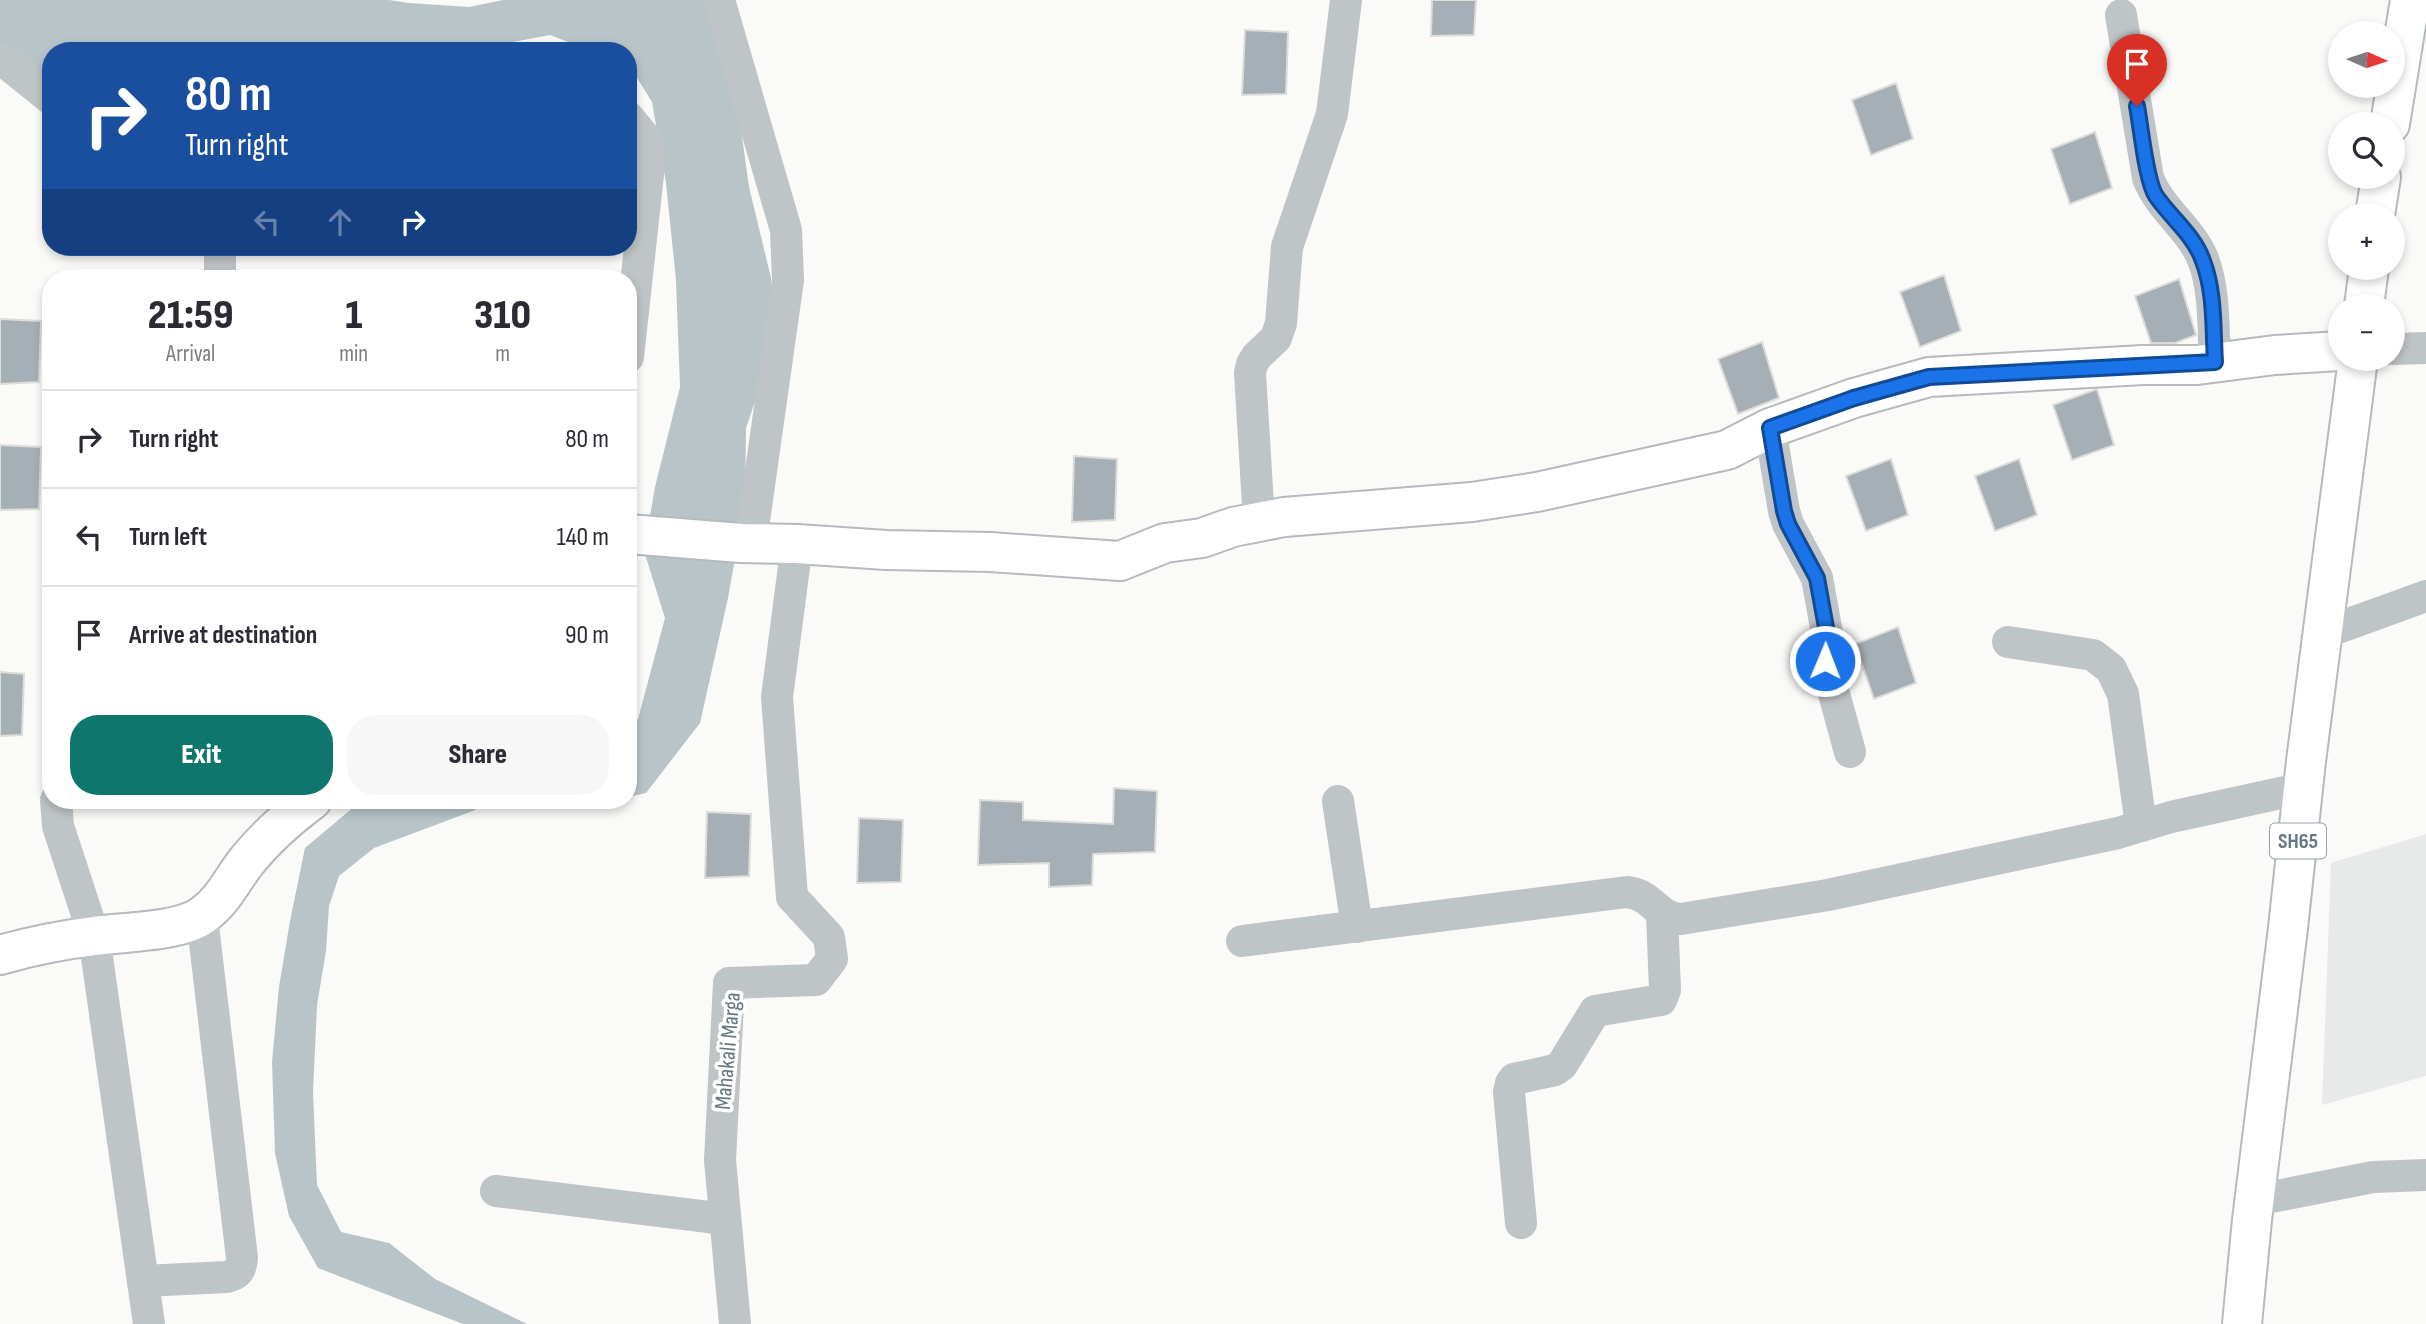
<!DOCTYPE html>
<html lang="en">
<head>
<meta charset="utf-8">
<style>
  :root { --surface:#fff; --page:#f7f7f7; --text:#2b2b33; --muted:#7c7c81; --line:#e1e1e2; --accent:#0f766e }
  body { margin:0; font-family:"Sofia Sans Condensed",sans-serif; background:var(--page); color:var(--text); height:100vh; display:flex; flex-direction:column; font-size:26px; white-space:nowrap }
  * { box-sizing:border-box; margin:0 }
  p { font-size:23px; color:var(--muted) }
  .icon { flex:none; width:38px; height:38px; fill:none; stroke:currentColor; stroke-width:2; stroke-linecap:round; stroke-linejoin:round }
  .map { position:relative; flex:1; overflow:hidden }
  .details { position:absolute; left:42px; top:270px; width:595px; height:539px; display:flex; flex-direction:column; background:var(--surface); border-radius:28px; box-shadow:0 4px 10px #0003 }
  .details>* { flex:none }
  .banner { position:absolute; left:42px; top:42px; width:595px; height:214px; border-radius:28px; box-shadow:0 4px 10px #0003; background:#1a4fa0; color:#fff; overflow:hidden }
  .needle { width:46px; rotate:93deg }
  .controls { position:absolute; left:2328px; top:21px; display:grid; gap:14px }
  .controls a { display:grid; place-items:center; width:77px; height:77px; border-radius:50%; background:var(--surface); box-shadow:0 4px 10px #0003; font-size:35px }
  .pin { position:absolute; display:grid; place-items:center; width:60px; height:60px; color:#fff; margin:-72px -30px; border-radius:50% 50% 50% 0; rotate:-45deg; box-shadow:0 0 7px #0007 }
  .pin .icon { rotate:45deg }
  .me { position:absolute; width:77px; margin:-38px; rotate:1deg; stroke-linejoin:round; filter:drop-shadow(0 0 5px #0008) }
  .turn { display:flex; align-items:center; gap:24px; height:147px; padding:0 28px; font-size:32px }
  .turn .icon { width:91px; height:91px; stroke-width:2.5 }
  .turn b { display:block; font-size:49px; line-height:60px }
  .lanes { display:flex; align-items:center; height:66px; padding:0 28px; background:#0003; justify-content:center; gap:35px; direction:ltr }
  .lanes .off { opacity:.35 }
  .eta { display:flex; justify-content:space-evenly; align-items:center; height:119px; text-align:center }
  .eta b { font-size:42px; font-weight:800; line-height:49px }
  .cta { display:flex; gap:14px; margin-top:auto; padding:14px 28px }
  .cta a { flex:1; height:80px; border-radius:28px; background:var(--accent); color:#fff; font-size:28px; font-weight:800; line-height:80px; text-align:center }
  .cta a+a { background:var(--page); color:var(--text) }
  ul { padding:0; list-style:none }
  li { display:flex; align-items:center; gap:21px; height:98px; padding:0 28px; border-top:2px solid var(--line) }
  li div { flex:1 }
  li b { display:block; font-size:26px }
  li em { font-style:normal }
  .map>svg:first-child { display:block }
</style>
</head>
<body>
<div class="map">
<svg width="2426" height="1324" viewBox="0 0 2426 1324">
  <rect width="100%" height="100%" fill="#fafaf8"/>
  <polygon fill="#e8e9e9" points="2426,834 2426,1076 2322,1105 2331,863"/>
  <g fill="#b8c4c8">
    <polygon points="0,0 389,0 409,3 469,7 503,0 702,0 708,4 736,93 749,187 771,278 774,345 746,428 745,503 728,598 700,723 646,793 628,797 628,725 638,719 665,618 644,551 655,487 680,387 676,280 666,183 652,102 628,63 628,51 581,47 550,35 513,42 493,51 51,51 51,76 0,53"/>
    <polygon points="362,800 502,800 374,848 339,876 329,906 326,951 317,1005 313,1092 317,1185 341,1232 389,1243 435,1279 527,1324 463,1324 318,1268 289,1216 275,1153 272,1062 279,987 290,921 305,848"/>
    <polygon points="522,800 616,800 582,808"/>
  </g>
  <g fill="#a6afb5" stroke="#dcdcda" stroke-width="2">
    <polygon points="1432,0 1476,0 1474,35 1431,36"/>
    <polygon points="1245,30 1288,32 1286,94 1242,95"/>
    <polygon points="1896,83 1913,139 1871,155 1852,100"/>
    <polygon points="2095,132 2112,188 2070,204 2051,149"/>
    <polygon points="1944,275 1961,331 1920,347 1900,292"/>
    <polygon points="2179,279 2196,335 2175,343 2151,343 2135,296"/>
    <polygon points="0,319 41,321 39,382 0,384"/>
    <polygon points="1762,342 1779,398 1738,414 1718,359"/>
    <polygon points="2097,389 2114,445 2072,460 2053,405"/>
    <polygon points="0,445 41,447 39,509 0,510"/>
    <polygon points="1074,456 1117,459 1115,520 1072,522"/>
    <polygon points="1891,459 1908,515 1866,531 1846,476"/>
    <polygon points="2019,459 2037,515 1995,531 1975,476"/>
    <polygon points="1898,627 1916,683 1874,699 1855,644"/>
    <polygon points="0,672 24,674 22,735 0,736"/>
    <polygon points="1114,788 1157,791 1155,852 1093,854 1092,885 1049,887 1049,863 978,865 980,800 1023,802 1023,820 1113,824"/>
    <polygon points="707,812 751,814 749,876 705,878"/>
    <polygon points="859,818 903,820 901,882 857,883"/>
  </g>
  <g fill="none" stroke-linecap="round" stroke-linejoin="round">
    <g stroke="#b5babe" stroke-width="42">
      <g id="major">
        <polyline points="2390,124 2410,0"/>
        <polyline points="2375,215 2381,177"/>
        <polyline points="2364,306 2369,268"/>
        <polyline points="628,534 741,543 797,544 886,550 990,552 1120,561 1165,543 1202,538 1233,527 1284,517 1472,502 1537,492 1727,450 1770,428 1854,398 1929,377 2143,365 2197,365 2275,355 2340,351"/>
        <path d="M0,955C31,946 62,940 94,936C123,932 181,932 203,915C223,901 232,880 246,862C265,838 289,817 312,800"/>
        <polyline points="2242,1324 2252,1220 2288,928 2306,761 2358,359"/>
      </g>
    </g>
    <g stroke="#bfc4c7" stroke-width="32">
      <polyline points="719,0 786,230 788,280 751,542"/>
      <path d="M2121,15L2148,178C2160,209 2190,228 2203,259C2215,290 2213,329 2215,362"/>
      <polyline points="0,58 51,99"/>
      <polyline points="628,117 646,139 650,156 628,357"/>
      <polyline points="220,278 220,247"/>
      <polyline points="2392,349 2426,348"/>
      <polyline points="1770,428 1784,511 1788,524 1817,578 1827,633 1825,661 1850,752"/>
      <polyline points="1259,522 1250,373 1252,364 1257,356 1276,338 1281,323 1287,247 1332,114 1346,0"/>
      <polyline points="2324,633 2426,596"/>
      <polyline points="2008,642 2093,655 2111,669 2123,694 2141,826"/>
      <polyline points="56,800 58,826 94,936 149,1324"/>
      <polyline points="1338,801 1357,927"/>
      <path d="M1242,941L1627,892C1653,895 1656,917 1681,919L1828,895L2118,833L2171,817L2303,788"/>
      <polyline points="496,1191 725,1219"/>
      <polyline points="2256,1200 2373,1177 2426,1175"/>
      <polyline points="1521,1223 1509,1092 1511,1083 1514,1079 1555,1070 1562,1065 1595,1011 1661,1000 1665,990 1662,914"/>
      <path d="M143,1281L227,1277C239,1274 241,1269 242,1258L202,917"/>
      <polyline points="735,1324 720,1160 729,983 816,980 832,959 829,937 792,897 777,697 797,544"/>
    </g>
    <use href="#major" stroke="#fff" stroke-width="38"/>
  </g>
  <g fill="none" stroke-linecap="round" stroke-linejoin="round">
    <g stroke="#114b97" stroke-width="18">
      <path id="route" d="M1825,661L1827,633L1817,578L1788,524L1784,511L1770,428L1854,398L1929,377L2215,362C2213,329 2215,292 2203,261C2194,235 2171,218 2156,196C2146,181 2141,127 2137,106"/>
    </g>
    <use href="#route" stroke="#1a73e8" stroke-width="12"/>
  </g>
  <g text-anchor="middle" stroke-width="7" stroke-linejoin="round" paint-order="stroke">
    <rect fill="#fff" stroke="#94a0a7" stroke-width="2" x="2270" y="823.5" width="56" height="35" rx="5"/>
    <g font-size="21" font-weight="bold" fill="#667781">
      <text x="2298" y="848">SH65</text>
    </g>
    <g font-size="23" fill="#667781" stroke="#fff">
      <text transform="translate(727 1051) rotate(-85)" y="8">Mahakali Marga</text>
    </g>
  </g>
</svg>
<div class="controls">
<a><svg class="needle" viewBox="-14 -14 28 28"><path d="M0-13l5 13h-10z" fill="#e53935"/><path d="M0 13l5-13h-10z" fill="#7c7c81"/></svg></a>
<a><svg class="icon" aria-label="search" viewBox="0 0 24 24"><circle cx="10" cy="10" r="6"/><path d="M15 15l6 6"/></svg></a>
<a>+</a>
<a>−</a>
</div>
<div class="pin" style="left:2137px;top:106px;background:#d93025"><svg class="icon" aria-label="arrive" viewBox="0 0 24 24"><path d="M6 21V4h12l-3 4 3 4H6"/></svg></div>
<svg class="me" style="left:1825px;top:661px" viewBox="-20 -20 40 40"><circle r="17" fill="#1a73e8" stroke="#fff" stroke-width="3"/><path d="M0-11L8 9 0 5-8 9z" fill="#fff"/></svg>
<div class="banner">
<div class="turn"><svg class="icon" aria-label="right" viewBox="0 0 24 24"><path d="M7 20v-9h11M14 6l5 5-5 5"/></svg><div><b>80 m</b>Turn right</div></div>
<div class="lanes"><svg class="icon off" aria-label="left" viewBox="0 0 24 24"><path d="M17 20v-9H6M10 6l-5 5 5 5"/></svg><svg class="icon off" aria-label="ahead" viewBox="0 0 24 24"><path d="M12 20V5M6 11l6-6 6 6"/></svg><svg class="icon" aria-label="right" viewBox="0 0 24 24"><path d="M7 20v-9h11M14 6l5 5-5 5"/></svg></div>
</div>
<section class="details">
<div class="eta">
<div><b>21:59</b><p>Arrival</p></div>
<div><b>1</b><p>min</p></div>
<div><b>310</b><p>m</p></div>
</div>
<ul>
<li><svg class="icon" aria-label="right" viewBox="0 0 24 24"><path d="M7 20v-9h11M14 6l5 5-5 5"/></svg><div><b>Turn right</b></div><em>80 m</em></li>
<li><svg class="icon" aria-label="left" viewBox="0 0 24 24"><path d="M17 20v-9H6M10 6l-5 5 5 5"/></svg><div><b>Turn left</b></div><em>140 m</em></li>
<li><svg class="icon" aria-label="arrive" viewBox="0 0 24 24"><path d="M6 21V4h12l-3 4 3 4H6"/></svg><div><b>Arrive at destination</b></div><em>90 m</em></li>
</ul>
<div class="cta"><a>Exit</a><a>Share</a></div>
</section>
</div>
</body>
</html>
